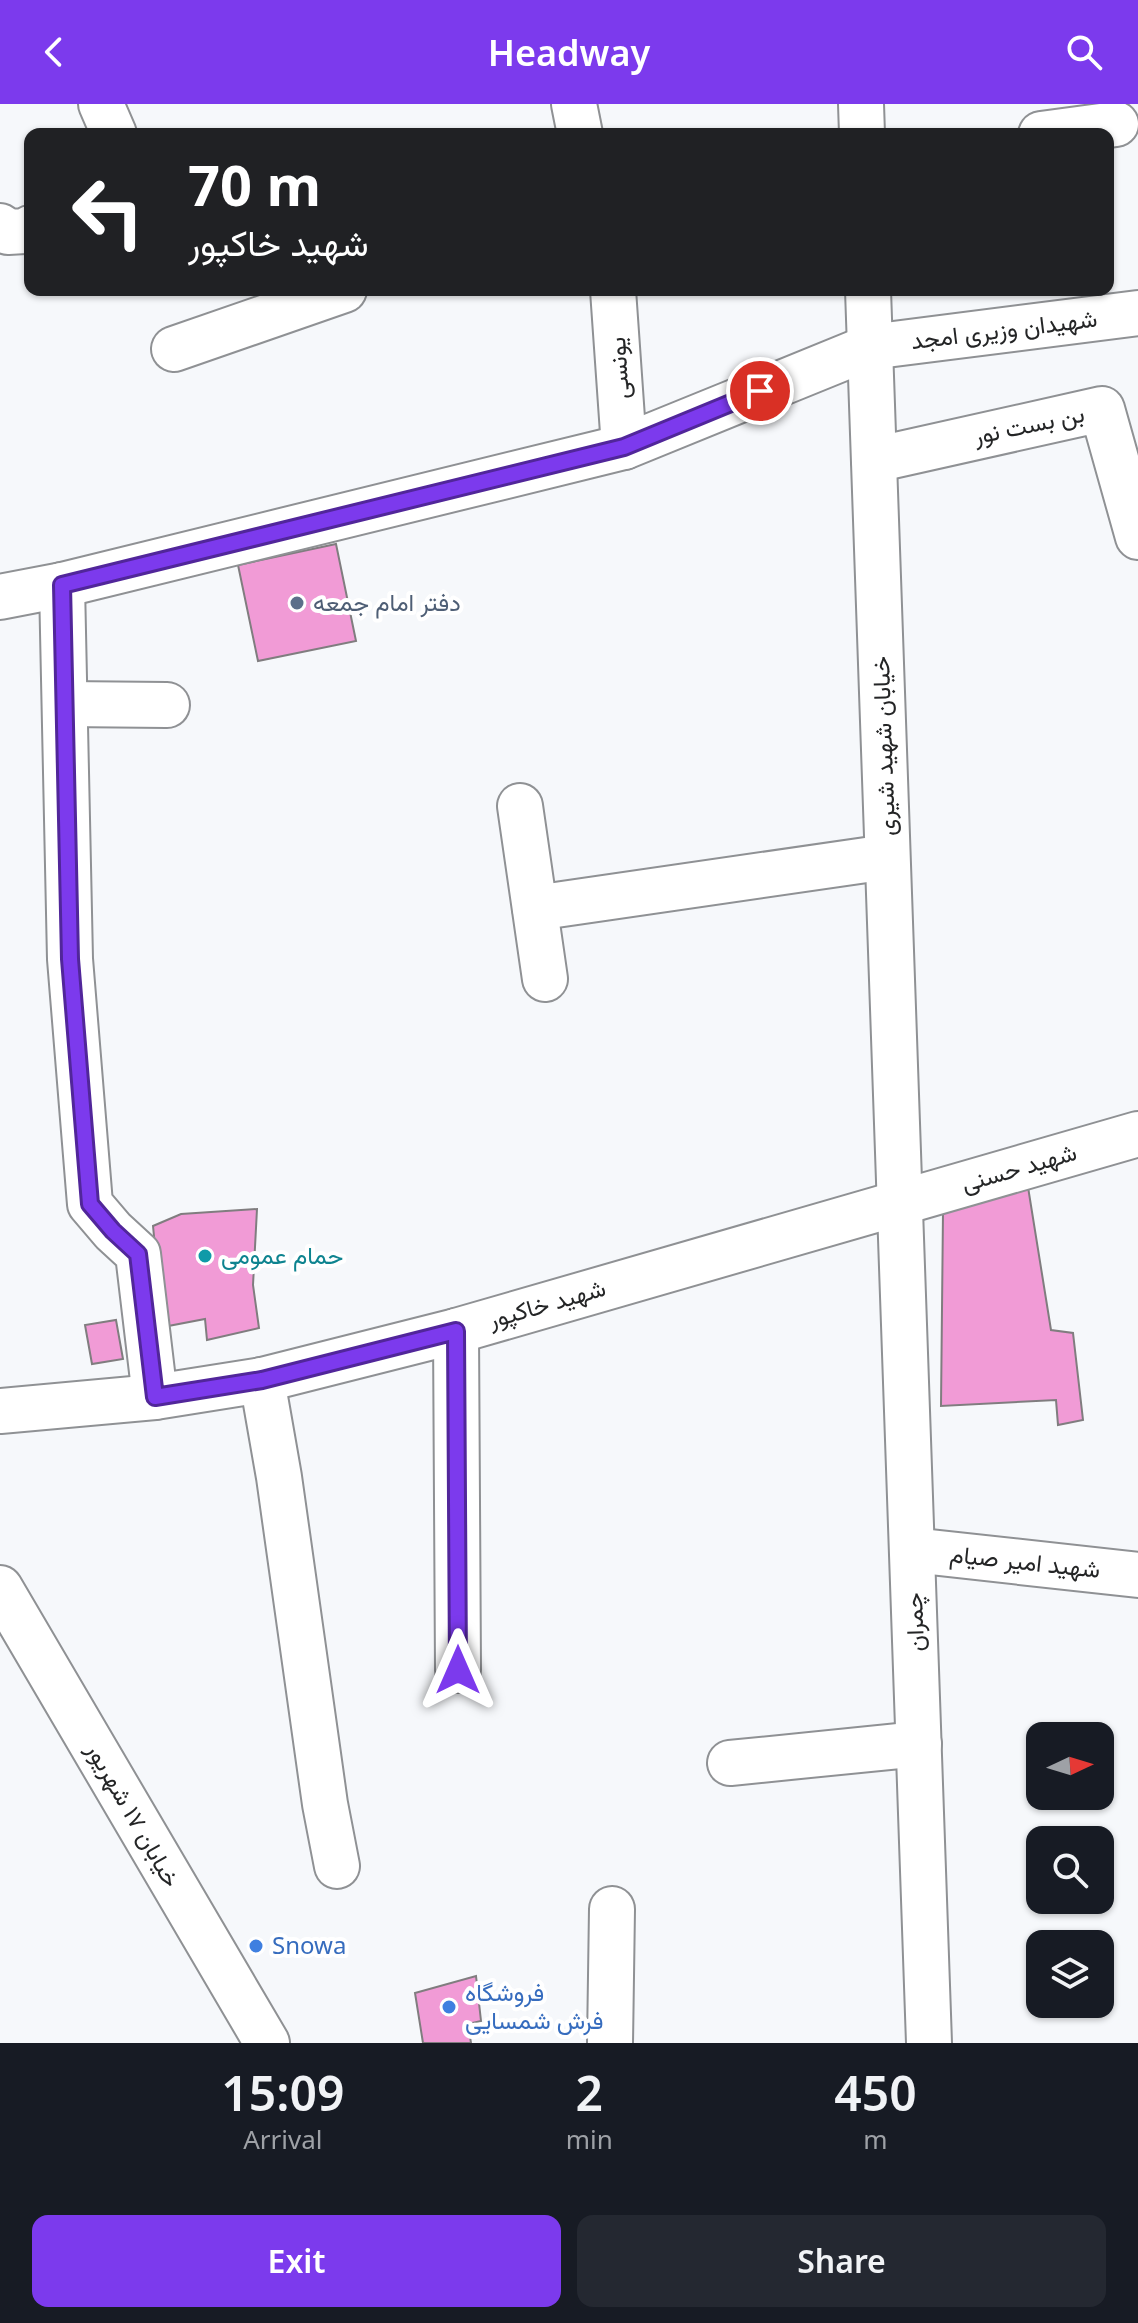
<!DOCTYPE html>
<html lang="en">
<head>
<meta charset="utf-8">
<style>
  :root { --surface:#171b24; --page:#242831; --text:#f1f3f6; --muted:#9ea1a6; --accent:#7c3aed }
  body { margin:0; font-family:"Noto Sans",Vazirmatn,sans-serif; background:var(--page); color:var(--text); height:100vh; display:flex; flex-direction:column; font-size:30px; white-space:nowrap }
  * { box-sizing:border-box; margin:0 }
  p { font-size:26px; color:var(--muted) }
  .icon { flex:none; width:44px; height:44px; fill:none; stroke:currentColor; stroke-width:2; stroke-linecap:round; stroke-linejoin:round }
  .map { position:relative; height:1939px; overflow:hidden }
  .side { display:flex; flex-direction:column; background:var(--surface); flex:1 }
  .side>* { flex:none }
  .banner { position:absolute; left:24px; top:24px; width:1090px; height:168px; border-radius:16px; box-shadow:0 2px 6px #0004; background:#202124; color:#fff; overflow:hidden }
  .needle { width:52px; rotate:86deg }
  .controls { position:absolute; left:1026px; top:1618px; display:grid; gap:16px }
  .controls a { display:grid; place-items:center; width:88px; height:88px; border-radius:16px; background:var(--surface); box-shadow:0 2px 6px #0004; font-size:40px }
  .pin { position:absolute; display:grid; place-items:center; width:68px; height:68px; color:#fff; margin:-34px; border:4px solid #fff; border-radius:50%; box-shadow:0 2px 8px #0007 }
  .me { position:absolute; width:88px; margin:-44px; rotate:0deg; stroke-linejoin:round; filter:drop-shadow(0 0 6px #0008) }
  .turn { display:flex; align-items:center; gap:28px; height:168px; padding:0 32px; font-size:36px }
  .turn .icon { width:104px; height:104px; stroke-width:2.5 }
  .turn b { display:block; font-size:56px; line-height:68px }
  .eta { display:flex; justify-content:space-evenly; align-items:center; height:136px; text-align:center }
  .eta b { font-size:48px; font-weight:600; line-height:56px }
  .action { display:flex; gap:16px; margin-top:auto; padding:16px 32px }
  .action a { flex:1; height:92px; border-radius:16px; background:var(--accent); color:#fff; font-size:32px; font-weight:600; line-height:92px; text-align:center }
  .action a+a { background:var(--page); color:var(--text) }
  header { display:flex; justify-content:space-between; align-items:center; height:104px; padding:0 32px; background:var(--accent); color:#fff; font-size:36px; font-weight:600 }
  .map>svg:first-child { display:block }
</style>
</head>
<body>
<header><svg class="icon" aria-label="back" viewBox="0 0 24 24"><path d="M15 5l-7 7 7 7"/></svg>Headway<svg class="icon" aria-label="search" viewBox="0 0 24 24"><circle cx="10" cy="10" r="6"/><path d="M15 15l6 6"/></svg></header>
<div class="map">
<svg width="1138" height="1939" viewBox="0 0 1138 1939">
  <rect width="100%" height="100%" fill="#f6f8fb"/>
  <g fill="#f19bd6" stroke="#807d7f" stroke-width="2">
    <polygon points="336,440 356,537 258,557 238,461"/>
    <polygon points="1028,1083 1051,1226 1073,1229 1083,1316 1058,1321 1056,1296 941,1302 943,1108"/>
    <polygon points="257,1105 253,1181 259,1224 207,1236 205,1215 163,1223 153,1122 181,1110"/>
    <polygon points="116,1216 123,1255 92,1260 85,1221"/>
    <polygon points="476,1872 481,1917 468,1920 471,1939 423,1939 415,1889"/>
  </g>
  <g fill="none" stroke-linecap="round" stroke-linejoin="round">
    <g stroke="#8f9194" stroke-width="48">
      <g id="minor">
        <polyline points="101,0 114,30"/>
        <polyline points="574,0 580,30"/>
        <polyline points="861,0 862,30"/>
        <polyline points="1041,30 1116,20"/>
        <polyline points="0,122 8,128 25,127 30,124"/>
        <polyline points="613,186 624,343"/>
        <polyline points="868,186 929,1939"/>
        <polyline points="174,245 344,186"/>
        <polyline points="874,356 1102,305 1138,433"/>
        <polyline points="62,481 70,855 90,1100 113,1127 138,1150 155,1293"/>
        <polyline points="0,493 62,481 624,343 870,243 1138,209"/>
        <polyline points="65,600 167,601"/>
        <polyline points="520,702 545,875"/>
        <polyline points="535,804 887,753"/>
        <polyline points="456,1227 458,1566"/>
        <polyline points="262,1276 279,1373 325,1700 337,1762"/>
        <polyline points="0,1307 155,1293 262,1276 456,1227 1138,1030"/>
        <polyline points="912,1446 1138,1471"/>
        <polyline points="0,1484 267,1939"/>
        <polyline points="730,1659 919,1640"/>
        <polyline points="610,1939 612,1805"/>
      </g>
    </g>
    <use href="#minor" stroke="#fff" stroke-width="44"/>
  </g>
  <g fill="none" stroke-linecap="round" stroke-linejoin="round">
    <g stroke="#51269a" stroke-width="20">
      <polyline id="route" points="458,1566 456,1227 262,1276 155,1293 138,1150 113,1127 90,1100 70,855 62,481 624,343 760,287"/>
    </g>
    <use href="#route" stroke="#7c3aed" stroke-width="14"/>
  </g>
  <circle fill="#5c6f8a" stroke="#fff" stroke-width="3" cx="297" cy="499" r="8"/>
  <circle fill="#0f9aa8" stroke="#fff" stroke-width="3" cx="205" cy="1152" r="8"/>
  <g fill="#3f7fe0" stroke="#fff" stroke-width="3">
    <circle cx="256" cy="1842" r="8"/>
    <circle cx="449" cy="1903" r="8"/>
  </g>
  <g text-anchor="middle" stroke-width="8" stroke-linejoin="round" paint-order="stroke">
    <g font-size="24" fill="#242526" stroke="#fff">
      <text transform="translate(1004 226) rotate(-7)" y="8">شهیدان وزیری امجد</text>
      <text transform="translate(619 264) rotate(-94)" y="8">یونسی</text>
      <text transform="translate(1029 321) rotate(-12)" y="8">بن بست نور</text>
      <text transform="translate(884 642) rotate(-92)" y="8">خیابان شهید شیری</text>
      <text transform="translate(1019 1064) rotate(-16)" y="8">شهید حسنی</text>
      <text transform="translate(547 1200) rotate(-16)" y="8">شهید خاکپور</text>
      <text transform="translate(1025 1458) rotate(6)" y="8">شهید امیر صیام</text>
      <text transform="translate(915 1518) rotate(-92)" y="8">چمران</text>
      <text transform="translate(133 1711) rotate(60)" y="8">خیابان ۱۷ شهریور</text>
    </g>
    <g font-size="24" fill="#4e5e75" stroke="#fff" text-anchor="start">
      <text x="313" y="507">دفتر امام جمعه</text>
    </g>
    <g font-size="24" fill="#0d838f" stroke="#fff" text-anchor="start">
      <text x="221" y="1160">حمام عمومی</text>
    </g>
    <g font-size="24" fill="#366cbe" stroke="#fff" text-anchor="start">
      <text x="272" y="1850">Snowa</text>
      <text x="465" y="1897">فروشگاه<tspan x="465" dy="28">فرش شمسایی</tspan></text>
    </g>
  </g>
</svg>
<div class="controls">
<a><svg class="needle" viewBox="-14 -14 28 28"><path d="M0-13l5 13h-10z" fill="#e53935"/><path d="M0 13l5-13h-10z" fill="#9ea1a6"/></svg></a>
<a><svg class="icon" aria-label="search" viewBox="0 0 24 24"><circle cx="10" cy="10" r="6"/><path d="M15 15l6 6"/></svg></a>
<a><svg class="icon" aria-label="layers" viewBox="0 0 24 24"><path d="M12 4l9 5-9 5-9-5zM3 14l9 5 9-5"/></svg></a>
</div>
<div class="pin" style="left:760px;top:287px;background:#d93025"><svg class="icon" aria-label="arrive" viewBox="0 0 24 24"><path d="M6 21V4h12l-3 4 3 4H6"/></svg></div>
<svg class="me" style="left:458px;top:1566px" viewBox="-20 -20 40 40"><path d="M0-17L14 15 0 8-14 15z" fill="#7c3aed" stroke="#fff" stroke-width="4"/></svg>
<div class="banner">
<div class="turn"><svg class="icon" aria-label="left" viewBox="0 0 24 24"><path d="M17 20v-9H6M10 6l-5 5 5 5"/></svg><div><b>70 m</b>شهید خاکپور</div></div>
</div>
</div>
<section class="side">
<div class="eta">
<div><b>15:09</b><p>Arrival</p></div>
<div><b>2</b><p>min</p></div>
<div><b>450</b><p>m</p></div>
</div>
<div class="action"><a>Exit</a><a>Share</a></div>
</section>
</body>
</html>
